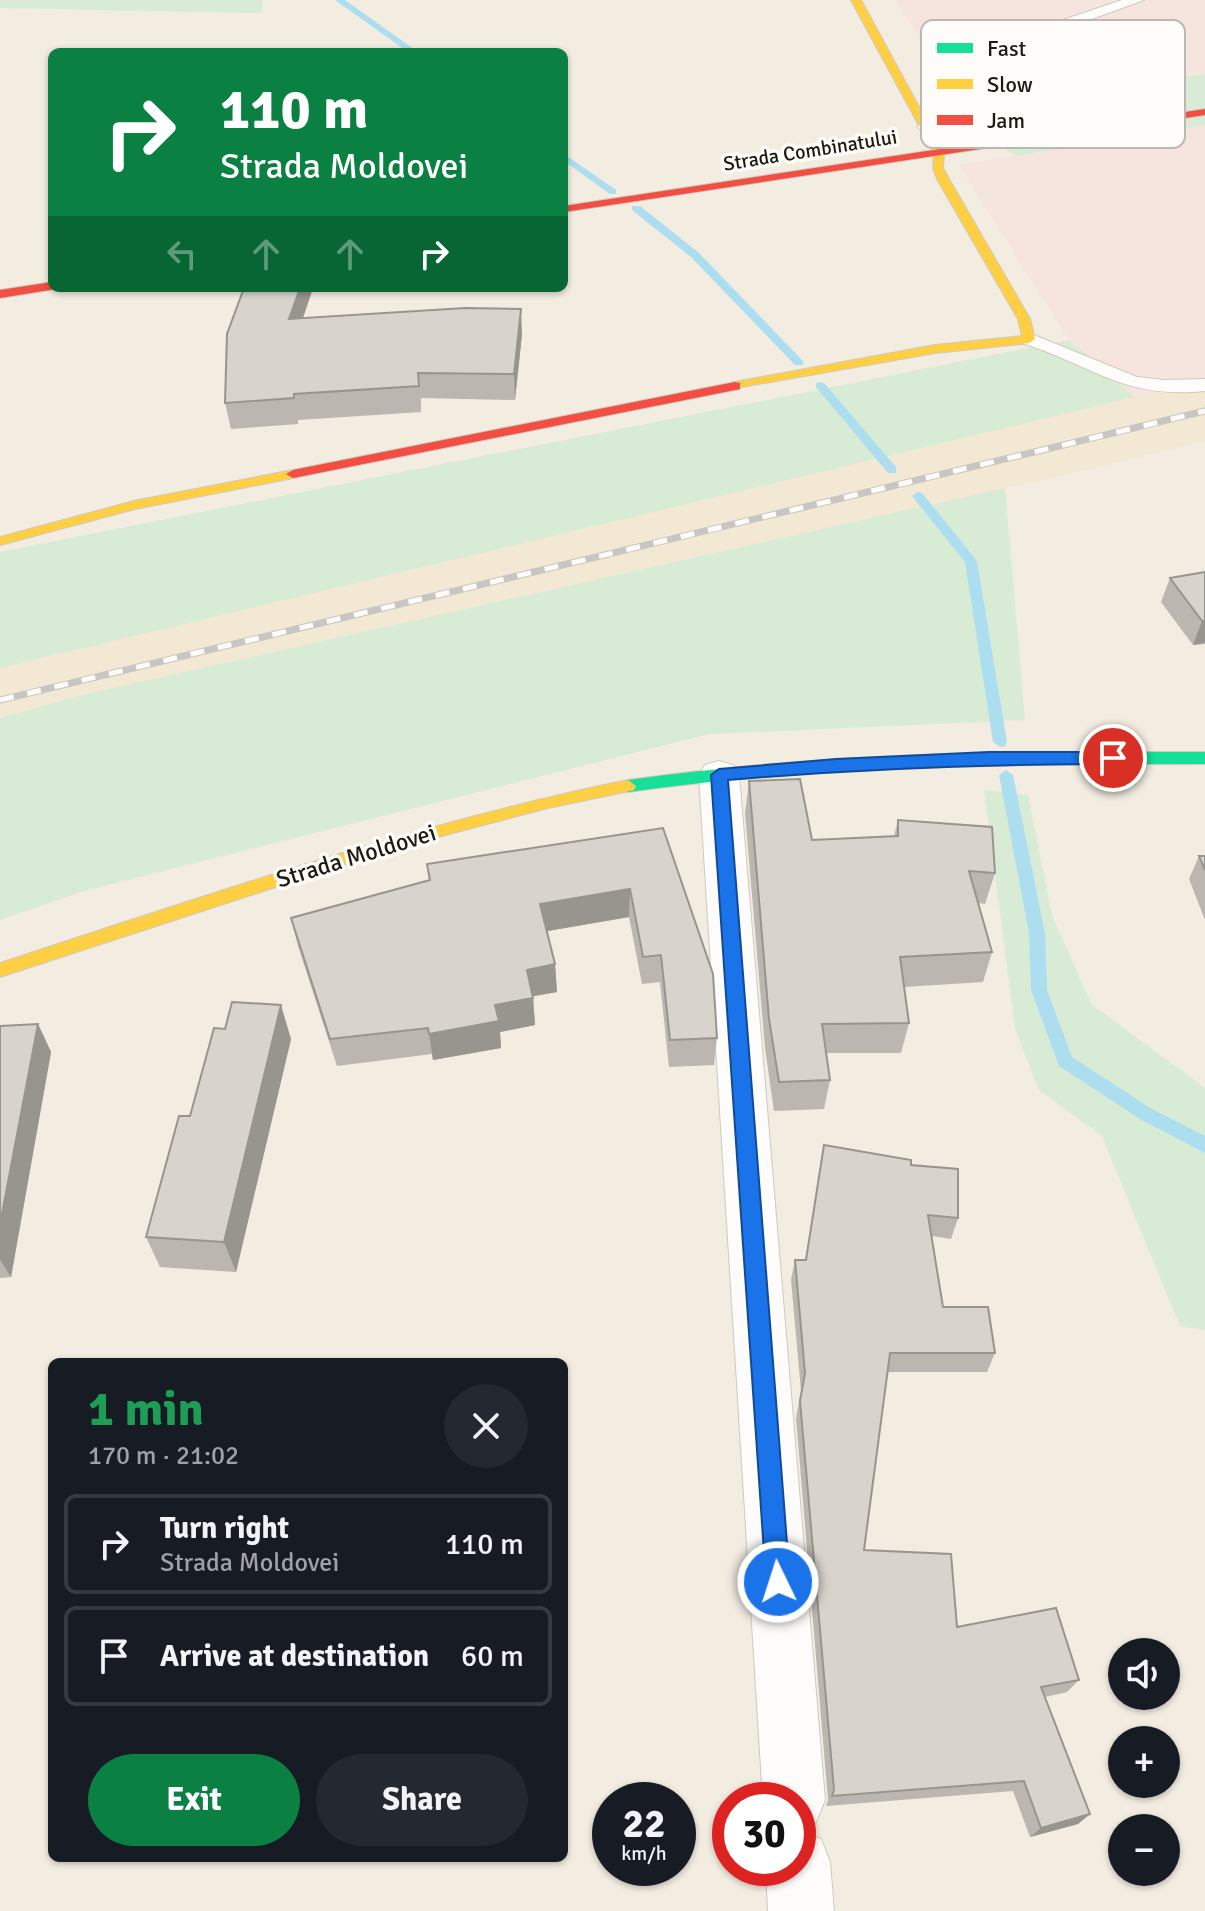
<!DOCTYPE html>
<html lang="en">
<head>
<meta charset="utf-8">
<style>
  :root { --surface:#171b24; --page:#242831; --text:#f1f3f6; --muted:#9ea1a6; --line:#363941; --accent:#0b8043 }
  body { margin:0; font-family:Signika,sans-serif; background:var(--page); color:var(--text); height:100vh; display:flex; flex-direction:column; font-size:30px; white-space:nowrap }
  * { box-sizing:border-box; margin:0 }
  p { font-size:26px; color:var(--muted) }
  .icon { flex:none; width:44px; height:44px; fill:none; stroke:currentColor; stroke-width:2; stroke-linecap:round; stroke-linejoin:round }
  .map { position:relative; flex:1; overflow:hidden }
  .details { position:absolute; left:48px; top:1358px; width:520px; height:504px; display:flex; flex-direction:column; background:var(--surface); border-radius:12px; box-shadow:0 2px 6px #0004 }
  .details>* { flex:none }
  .top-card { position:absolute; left:48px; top:48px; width:520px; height:244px; border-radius:12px; box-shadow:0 2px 6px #0004; background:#0b8043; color:#fff; overflow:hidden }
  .tools { position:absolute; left:1108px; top:1638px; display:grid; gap:16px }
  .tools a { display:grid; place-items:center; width:72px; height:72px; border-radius:50%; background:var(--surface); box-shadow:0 2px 6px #0004; font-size:40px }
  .speed { position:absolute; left:592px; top:1782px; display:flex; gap:16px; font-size:40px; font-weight:700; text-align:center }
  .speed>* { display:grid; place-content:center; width:104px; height:104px; border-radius:50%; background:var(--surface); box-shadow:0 2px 6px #0004; line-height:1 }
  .speed small { font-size:20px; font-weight:400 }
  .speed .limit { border:12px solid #d22; background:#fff; color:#111 }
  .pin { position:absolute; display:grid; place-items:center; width:68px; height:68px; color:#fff; margin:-34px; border:4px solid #fff; border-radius:50%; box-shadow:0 2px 8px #0007 }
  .me { position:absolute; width:88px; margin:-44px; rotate:356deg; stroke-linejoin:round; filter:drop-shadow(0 0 6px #0008) }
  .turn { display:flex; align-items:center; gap:28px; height:168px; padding:0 40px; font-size:36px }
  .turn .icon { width:104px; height:104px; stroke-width:2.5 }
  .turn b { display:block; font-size:56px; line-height:68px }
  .lanes { display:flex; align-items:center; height:76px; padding:0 40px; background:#0003; justify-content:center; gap:40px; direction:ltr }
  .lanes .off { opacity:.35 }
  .round { display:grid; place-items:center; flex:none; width:84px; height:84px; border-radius:42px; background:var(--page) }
  .summary { display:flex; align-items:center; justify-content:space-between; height:136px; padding:0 40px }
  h1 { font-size:48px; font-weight:800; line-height:60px; color:#1e9e55 }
  .action { display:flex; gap:16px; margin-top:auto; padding:16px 40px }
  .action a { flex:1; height:92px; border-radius:48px; background:var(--accent); color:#fff; font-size:32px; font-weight:800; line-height:92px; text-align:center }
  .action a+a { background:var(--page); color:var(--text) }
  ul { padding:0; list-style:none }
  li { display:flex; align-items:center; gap:24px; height:100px; margin:0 16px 12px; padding:0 24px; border:4px solid var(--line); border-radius:12px }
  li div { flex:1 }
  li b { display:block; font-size:30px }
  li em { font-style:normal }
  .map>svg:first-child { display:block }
</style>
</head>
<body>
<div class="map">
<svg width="1205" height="1911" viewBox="0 0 1205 1911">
  <rect width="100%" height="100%" fill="#f2ece1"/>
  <g fill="#f6e4df">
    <polygon points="896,0 1205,0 1205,74 1061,97 926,47"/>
    <polygon points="1205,125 1205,380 1135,397 1069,340 959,165"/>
  </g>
  <polygon fill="#f2e8d4" points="1205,380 1205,441 1086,470 86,694 0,718 0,668"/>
  <g fill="#d8ebd5">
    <polygon points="0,0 262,0 262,13 0,8"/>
    <polygon points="1205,74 1205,125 1016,156 979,132 974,105 1061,97"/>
    <polygon points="1069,340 1135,397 0,668 0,552"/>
    <polygon points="1005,488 1025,720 709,734 84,891 0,920 0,718 86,694"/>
    <polygon points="984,790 1028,795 1052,915 1091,1004 1205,1088 1205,1330 1180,1326 1102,1136 1039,1090 1015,1028"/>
  </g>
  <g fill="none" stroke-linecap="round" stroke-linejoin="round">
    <g fill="#addef0" fill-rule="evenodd">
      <polygon points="335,0 345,0 418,52 408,52"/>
      <polygon points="564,154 616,190 616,194 610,194 564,161"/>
      <polygon points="632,206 640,206 699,253 803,361 803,365 795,365 691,257 632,210"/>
      <polygon points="820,382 824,383 896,467 896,473 888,473 816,387 816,383"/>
      <polygon points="918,492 922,493 977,561 1007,742 1005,746 1000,747 993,742 965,562 912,496"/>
      <polygon points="1006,770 1013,775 1045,933 1047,990 1072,1057 1152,1109 1205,1136 1205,1153 1140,1119 1059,1066 1031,990 1029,933 999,775"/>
    </g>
    <g stroke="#cecac1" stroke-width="2">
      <g id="lane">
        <polygon points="1122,0 1144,0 1067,28 931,129 919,129 917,126 1057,22"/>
        <path d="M1029,333L1137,377L1164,380L1205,379V391C1121,399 1095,366 1022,343L1019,339Z"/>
      </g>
    </g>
    <g stroke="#cecac1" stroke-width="2">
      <g id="street">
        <polygon points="719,761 733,765 739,775 825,1800 816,1822 798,1830 798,1800 763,1800 699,775 705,765"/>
        <polygon points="798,1830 821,1839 830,1862 834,1911 768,1911 766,1868 798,1868"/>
      </g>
    </g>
    <g stroke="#cecac1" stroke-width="2">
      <path id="fast" d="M1133,752H1205V764C1012,764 820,765 628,792L620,786L628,780C796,756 964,752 1133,752Z"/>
    </g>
    <g stroke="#cecac1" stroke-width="2">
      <g id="slow">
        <polygon points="851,0 861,0 944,153 943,168 949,179 1030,319 1035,339 1029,343 935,353 730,389 729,386 735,382 935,345 1022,336 1018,319 937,179 933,168 934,153"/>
        <polygon points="293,470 298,471 298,477 135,509 0,545 0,537 134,501"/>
        <path d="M628,780L636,786L634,790L548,808L389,850L0,977V963C208,895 413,824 628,780Z"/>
      </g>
    </g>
    <g stroke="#cecac1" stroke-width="2">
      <g id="jam">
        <polygon points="1205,109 1205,115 564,212 564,206"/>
        <polygon points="52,282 52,288 56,289 0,298 0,290"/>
        <polygon points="735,382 740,383 740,389 293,478 286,474 293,470"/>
      </g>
    </g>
    <use href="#lane" fill="#fdfcfa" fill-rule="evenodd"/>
    <use href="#street" fill="#fdfcfa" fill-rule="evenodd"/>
    <use href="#fast" fill="#16e098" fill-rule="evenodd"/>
    <use href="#slow" fill="#ffcf43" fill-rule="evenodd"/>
    <use href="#jam" fill="#f24e42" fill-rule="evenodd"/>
    <g stroke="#c8c6c2" stroke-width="7">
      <polyline id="rail" points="0,700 1205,411"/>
    </g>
    <use href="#rail" stroke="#fefcf8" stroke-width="5" stroke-dasharray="14" stroke-linecap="butt"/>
  </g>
  <g fill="#bbb6af">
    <polygon points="313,288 303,318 522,334 515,400 421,398 421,412 298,420 298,424 231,429 225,403"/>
    <polygon points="1205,572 1205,644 1193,645 1161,602 1170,578"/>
    <polygon points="749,781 812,840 894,836 898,820 995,873 985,904 979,903 992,952 983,982 904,987 909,1023 901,1053 826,1053 830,1080 824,1109 774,1111 765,1048 745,813"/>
    <polygon points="663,828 717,1038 714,1065 669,1067 660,982 642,984 629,917 547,931 555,964 557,992 533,996 535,1025 500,1032 501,1048 433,1060 432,1054 337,1066 298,946 291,918 429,880 427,864"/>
    <polygon points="1199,856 1205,856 1205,920 1189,879"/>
    <polygon points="38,1024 51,1052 11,1277 0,1278 0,1026"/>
    <polygon points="291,1039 236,1272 160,1267 146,1237 190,1116"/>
    <polygon points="824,1145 911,1165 958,1218 951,1239 932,1236 943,1307 995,1353 987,1372 887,1372 864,1550 957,1627 1079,1680 1067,1692 1045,1697 1090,1814 1078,1824 1030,1837 1013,1791 826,1806 828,1800 796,1418 801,1391 791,1280 795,1260 805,1260"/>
  </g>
  <g fill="#98948e">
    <polygon points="300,288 313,288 294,344 289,319"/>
    <polygon points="521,309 522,334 515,400 514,374"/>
    <polygon points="1202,621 1205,621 1205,642 1204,643 1193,645"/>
    <polygon points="630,889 629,917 542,932 540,904"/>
    <polygon points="555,964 557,992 529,997 527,970"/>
    <polygon points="533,998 535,1025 500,1032 501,1048 433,1060 429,1034 495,1005"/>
    <polygon points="281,1005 291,1039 236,1272 224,1242"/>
    <polygon points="38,1024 51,1052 11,1277 0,1260 0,1224"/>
    <polygon points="1090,1814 1078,1824 1030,1837 1041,1828"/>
  </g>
  <g fill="#d9d4cb" stroke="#98948e" stroke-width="2">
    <polygon points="244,288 300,288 289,319 465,308 521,309 514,374 418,373 419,386 294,394 294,398 225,403 227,334"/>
    <polygon points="1205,572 1205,621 1202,621 1170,578"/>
    <polygon points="800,779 812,840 898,836 898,820 992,827 995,873 969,871 992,952 900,957 909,1023 822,1024 830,1080 779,1082 769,1019 749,781"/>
    <polygon points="663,828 713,974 717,1038 670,1040 661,955 643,957 630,889 540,904 555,964 527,970 533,998 495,1005 499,1021 429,1034 428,1028 330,1039 291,918 430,880 427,864"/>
    <polygon points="1199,856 1205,856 1205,870"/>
    <polygon points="232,1002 281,1005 224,1242 146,1237 179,1116 190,1116 214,1028 225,1029"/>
    <polygon points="38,1024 0,1224 0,1026"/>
    <polygon points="824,1145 911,1160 911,1165 958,1169 958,1218 928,1215 943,1307 988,1307 995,1353 890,1353 864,1550 951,1554 957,1627 1056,1608 1079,1680 1041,1687 1090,1814 1041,1828 1024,1781 832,1796 834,1790 800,1401 805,1373 795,1260 806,1260"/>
  </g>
  <path fill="#1a73e8" stroke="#114b97" stroke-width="2" d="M989,752H1113L1121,758L1113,764C984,764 856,769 728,780L790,1582L786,1590L778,1594L770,1590L766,1582L711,775L719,769L836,759Z"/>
  <g text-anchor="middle" stroke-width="7" stroke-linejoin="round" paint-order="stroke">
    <g font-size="20" fill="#1e1a13" stroke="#fefcf8">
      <text transform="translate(810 150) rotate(-9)" y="7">Strada Combinatului</text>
    </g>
    <g font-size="24" fill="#1e1a13" stroke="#fefcf8">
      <text transform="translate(356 856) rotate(-17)" y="8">Strada Moldovei</text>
    </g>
  </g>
  <rect x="921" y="20" width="264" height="128" rx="12" fill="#fefcf8" stroke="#bbb8b3" stroke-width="2"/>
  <rect x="937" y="43" width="36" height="10" fill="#16e098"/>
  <rect x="937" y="79" width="36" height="10" fill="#ffcf43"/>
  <rect x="937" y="115" width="36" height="10" fill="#f24e42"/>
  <g font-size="22" fill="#1e1a13">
    <text x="987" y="56">Fast</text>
    <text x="987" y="92">Slow</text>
    <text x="987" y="128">Jam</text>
  </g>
</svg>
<div class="tools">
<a><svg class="icon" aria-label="sound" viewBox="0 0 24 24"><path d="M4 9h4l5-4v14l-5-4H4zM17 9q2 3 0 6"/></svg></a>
<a>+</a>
<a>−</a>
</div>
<div class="speed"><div>22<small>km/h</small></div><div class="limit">30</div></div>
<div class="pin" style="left:1113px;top:758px;background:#d93025"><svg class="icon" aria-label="arrive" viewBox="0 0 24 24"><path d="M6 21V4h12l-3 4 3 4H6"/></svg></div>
<svg class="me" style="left:778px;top:1582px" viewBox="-20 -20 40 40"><circle r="17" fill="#1a73e8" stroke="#fff" stroke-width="3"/><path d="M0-11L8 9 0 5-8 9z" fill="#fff"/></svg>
<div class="top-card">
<div class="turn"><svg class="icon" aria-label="right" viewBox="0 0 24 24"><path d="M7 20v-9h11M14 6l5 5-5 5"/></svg><div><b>110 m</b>Strada Moldovei</div></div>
<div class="lanes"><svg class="icon off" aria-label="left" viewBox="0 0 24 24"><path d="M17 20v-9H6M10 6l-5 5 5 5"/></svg><svg class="icon off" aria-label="ahead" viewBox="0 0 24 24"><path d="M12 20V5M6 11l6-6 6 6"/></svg><svg class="icon off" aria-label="ahead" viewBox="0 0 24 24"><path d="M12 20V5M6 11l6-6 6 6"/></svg><svg class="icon" aria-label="right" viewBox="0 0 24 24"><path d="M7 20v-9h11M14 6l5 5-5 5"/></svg></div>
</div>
<section class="details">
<div class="summary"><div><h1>1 min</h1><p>170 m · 21:02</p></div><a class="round"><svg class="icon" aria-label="close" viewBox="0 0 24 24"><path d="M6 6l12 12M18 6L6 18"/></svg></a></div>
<ul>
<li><svg class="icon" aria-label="right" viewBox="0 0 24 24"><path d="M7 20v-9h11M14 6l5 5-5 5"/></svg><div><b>Turn right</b><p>Strada Moldovei</p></div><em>110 m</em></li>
<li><svg class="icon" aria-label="arrive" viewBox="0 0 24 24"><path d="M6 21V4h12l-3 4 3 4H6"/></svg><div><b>Arrive at destination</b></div><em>60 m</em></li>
</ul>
<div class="action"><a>Exit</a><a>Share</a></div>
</section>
</div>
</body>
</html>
